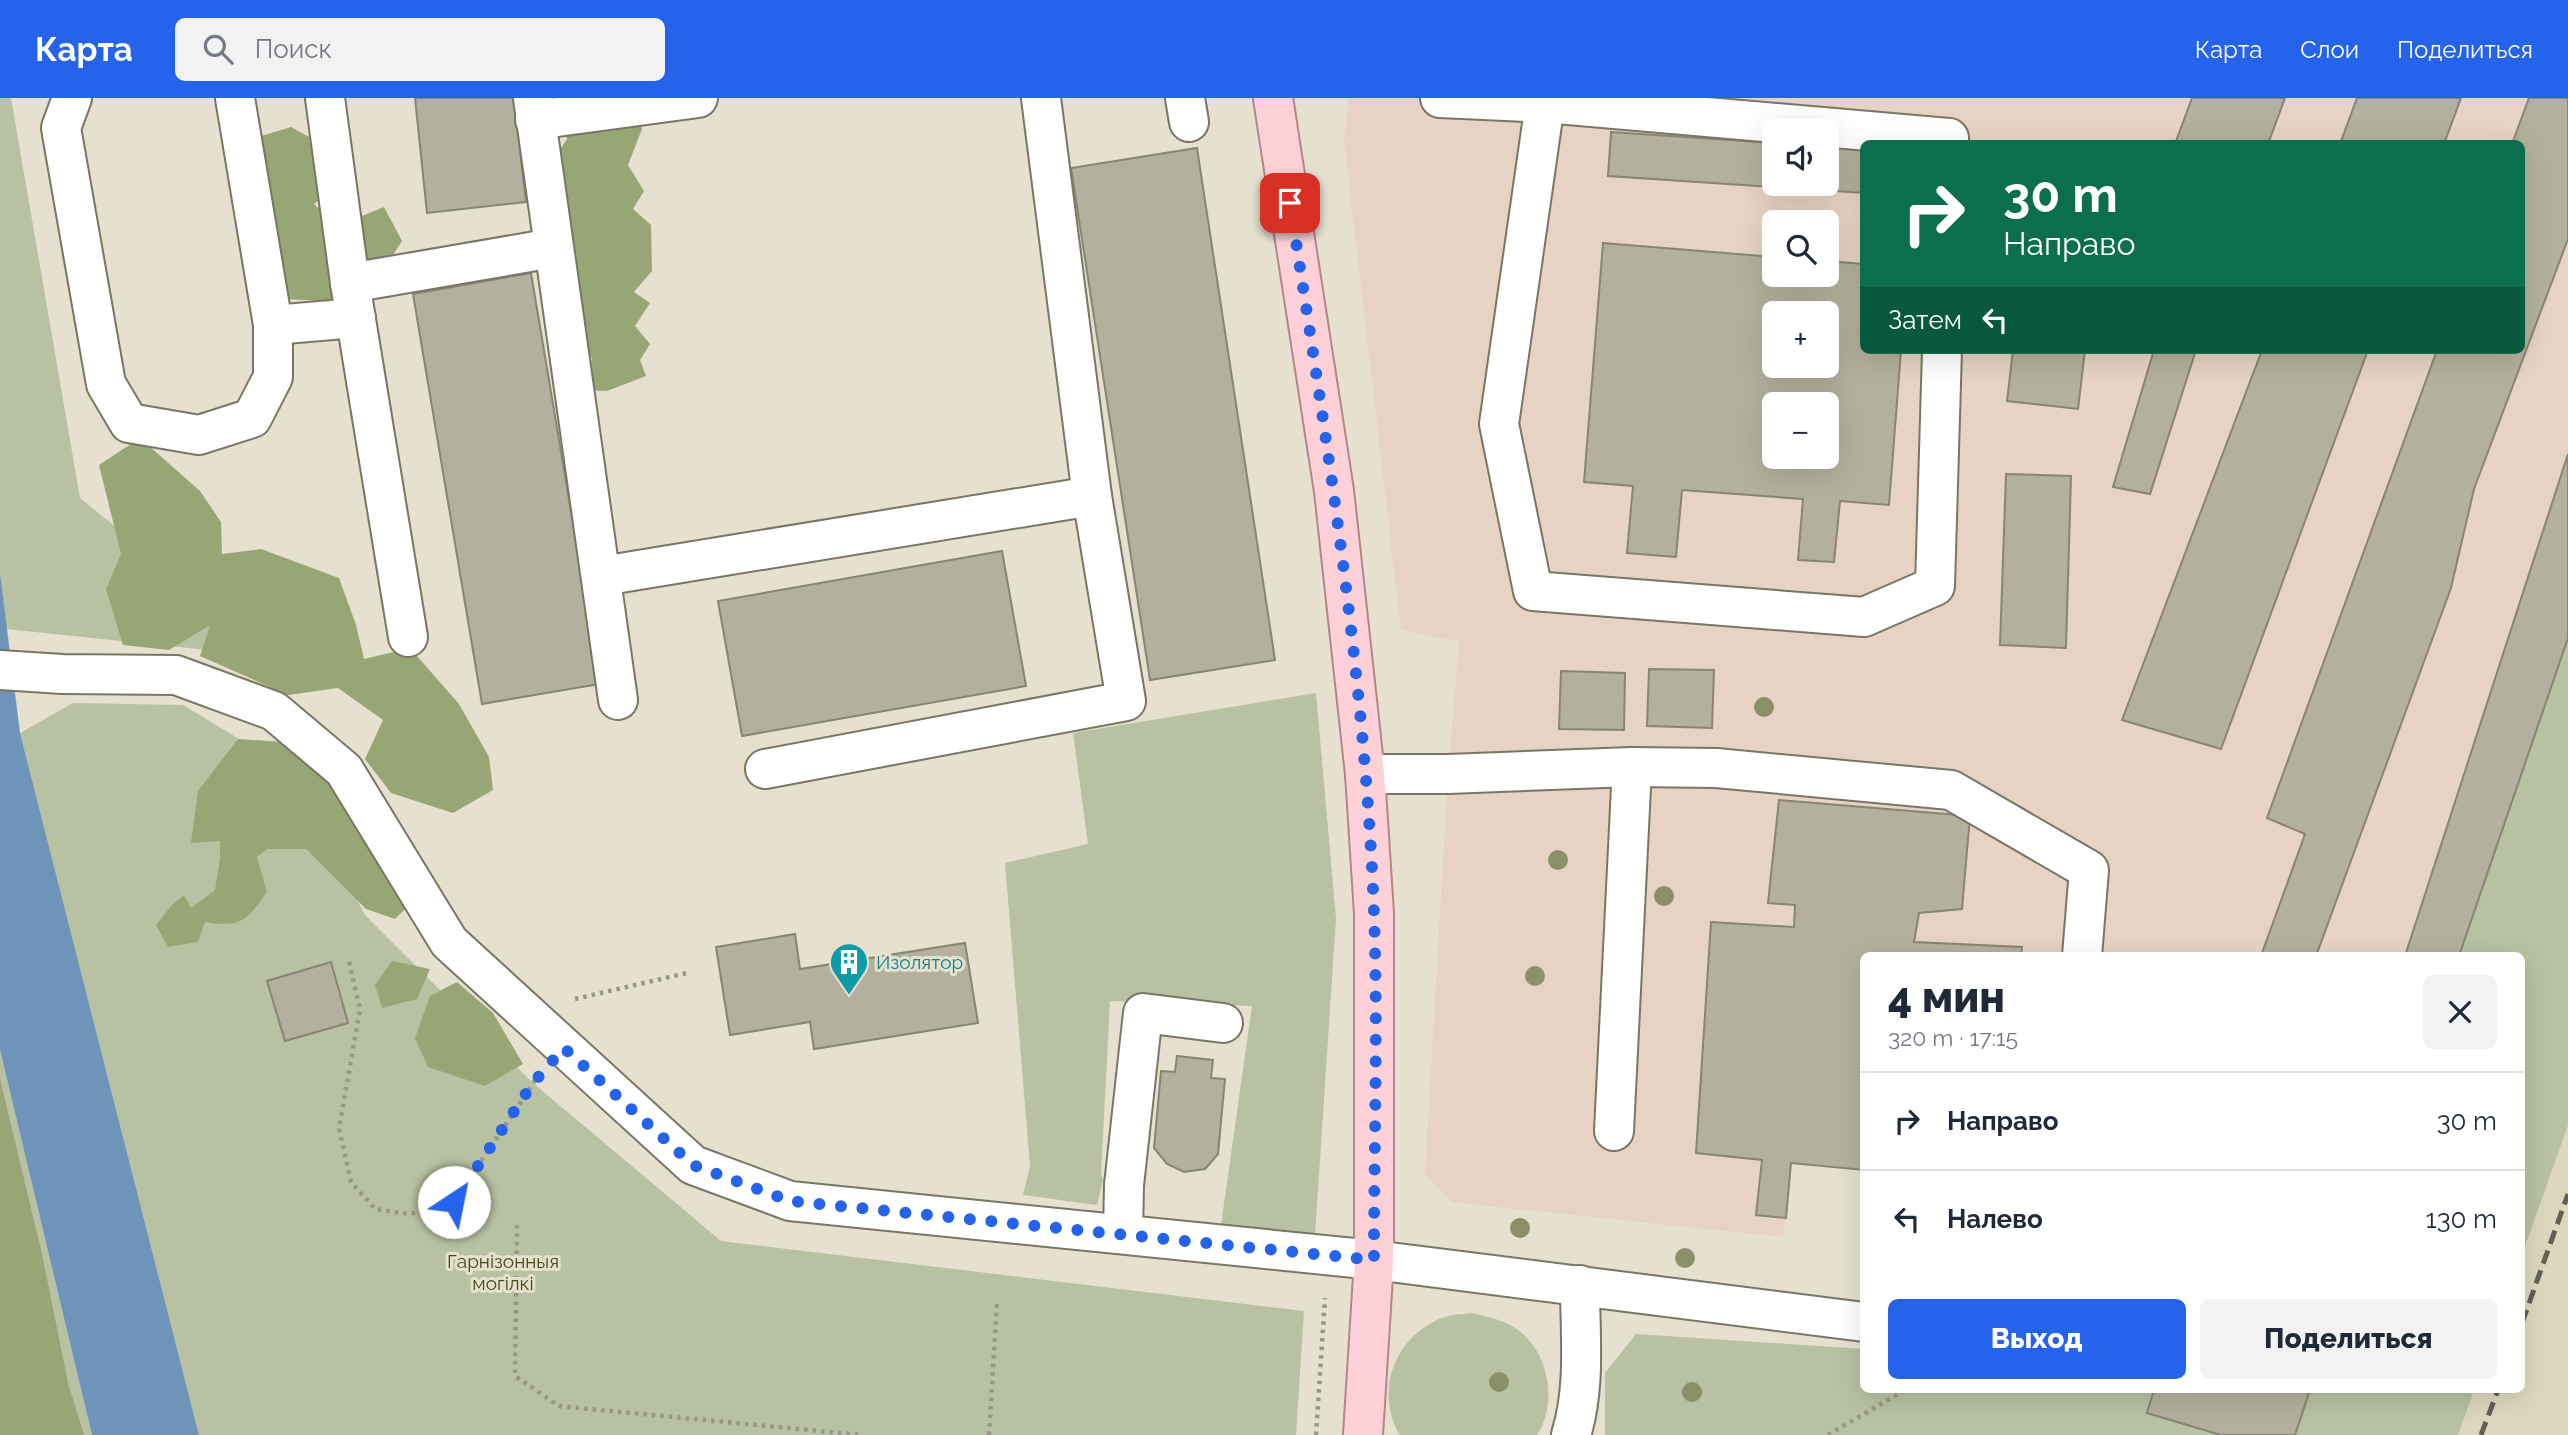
<!DOCTYPE html>
<html lang="ru">
<head>
<meta charset="utf-8">
<style>
  :root { --surface:#fff; --page:#f2f2f3; --text:#1f2937; --muted:#747a83; --line:#e0e1e3; --accent:#2563eb }
  body { margin:0; font-family:Raleway,sans-serif; background:var(--page); color:var(--text); height:100vh; display:flex; flex-direction:column; font-size:26px; white-space:nowrap }
  * { box-sizing:border-box; margin:0 }
  p { font-size:23px; color:var(--muted) }
  .icon { flex:none; width:38px; height:38px; fill:none; stroke:currentColor; stroke-width:2; stroke-linecap:round; stroke-linejoin:round }
  .map { position:relative; flex:1; overflow:hidden }
  .drawer { position:absolute; left:1860px; top:854px; width:665px; height:441px; display:flex; flex-direction:column; background:var(--surface); border-radius:10px; box-shadow:0 7px 28px #0002 }
  .drawer>* { flex:none }
  .hud { position:absolute; left:1860px; top:42px; width:665px; height:214px; border-radius:10px; box-shadow:0 7px 28px #0002; background:#0b6e4f; color:#fff; overflow:hidden }
  .fabs { position:absolute; left:1762px; top:21px; display:grid; gap:14px }
  .fabs a { display:grid; place-items:center; width:77px; height:77px; border-radius:10px; background:var(--surface); box-shadow:0 7px 28px #0002; font-size:35px }
  .pin { position:absolute; display:grid; place-items:center; width:60px; height:60px; color:#fff; margin:-30px; border-radius:14px; box-shadow:0 4px 10px #0006 }
  .me { position:absolute; width:77px; margin:-38px; rotate:34deg; stroke-linejoin:round; filter:drop-shadow(0 0 5px #0008) }
  .turn { display:flex; align-items:center; gap:24px; height:147px; padding:0 28px; font-size:32px }
  .turn .icon { width:91px; height:91px; stroke-width:2.5 }
  .turn b { display:block; font-size:49px; line-height:60px }
  .then { display:flex; align-items:center; height:66px; padding:0 28px; background:#0003; gap:14px; font-size:26px }
  .round { display:grid; place-items:center; flex:none; width:74px; height:74px; border-radius:10px; background:var(--page) }
  .overview { display:flex; align-items:center; justify-content:space-between; height:119px; padding:0 28px }
  h1 { font-size:42px; font-weight:800; line-height:52px }
  .primary-button { display:flex; gap:14px; margin-top:auto; padding:14px 28px }
  .primary-button a { flex:1; height:80px; border-radius:10px; background:var(--accent); color:#fff; font-size:28px; font-weight:800; line-height:80px; text-align:center }
  .primary-button a+a { background:var(--page); color:var(--text) }
  ul { padding:0; list-style:none }
  li { display:flex; align-items:center; gap:21px; height:98px; padding:0 28px; border-top:2px solid var(--line) }
  li div { flex:1 }
  li b { display:block; font-size:26px }
  li em { font-style:normal }
  header { display:flex; align-items:center; gap:42px; box-sizing:border-box; height:98px; padding:0 35px; background:var(--accent); color:#fff }
  header strong { font-size:33px }
  nav { display:flex; gap:38px; margin-inline-start:auto; font-size:24px }
  .search { width:490px; height:63px; background:var(--page); display:flex; align-items:center; gap:18px; box-sizing:border-box; padding:0 24px; border-radius:10px; color:var(--muted); font-size:26px }
  .map>svg:first-child { display:block }
</style>
</head>
<body>
<header>
<strong>Карта</strong>
<div class="search"><svg class="icon" aria-label="search" viewBox="0 0 24 24"><circle cx="10" cy="10" r="6"/><path d="M15 15l6 6"/></svg>Поиск</div>
<nav><a>Карта</a><a>Слои</a><a>Поделиться</a></nav>
</header>
<div class="map">
<svg width="2568" height="1337" viewBox="0 0 2568 1337">
  <rect width="100%" height="100%" fill="#e5e1ce"/>
  <path fill="#e6d3c3" fill-rule="evenodd" d="M1349,0H2568V540L2459,857L1864,858V1072L1792,1066L1783,1139L1451,1104L1425,1076L1448,676L1459,544L1401,532L1344,42ZM1774,33H1827V86H1774ZM1864,46H2522V252H1864ZM1774,124H1827V177H1774ZM1774,215H1827V268H1774ZM1774,306H1827V359H1774Z"/>
  <polygon fill="#ddd8bd" points="2568,540 2568,1337 2295,1337 2310,1292 2522,1292 2522,858 2459,857"/>
  <g fill="#b8c1a2">
    <polygon points="0,0 11,0 80,400 276,559 6,531 0,475"/>
    <polygon points="2568,540 2568,1027 2522,1157 2522,858 2459,857"/>
    <polygon points="1316,595 1336,820 1315,1137 1221,1127 1252,908 1110,903 1101,1076 1103,1082 1097,1107 1023,1097 1030,1068 1005,765 1088,746 1073,635"/>
    <polygon points="73,605 183,607 292,673 365,817 533,985 721,1143 1304,1213 1296,1337 199,1337 20,635"/>
    <polygon points="0,952 92,1337 0,1337"/>
    <path d="M1472,1215C1489,1219 1504,1222 1518,1232C1549,1255 1558,1305 1537,1337H1400C1373,1293 1396,1235 1445,1219C1453,1216 1463,1216 1472,1215Z"/>
    <polygon points="1636,1236 1864,1251 1864,1292 2154,1292 2147,1315 2221,1337 1605,1337 1605,1275"/>
    <polygon points="2310,1292 2474,1292 2458,1337 2295,1337"/>
  </g>
  <g fill="#98a675">
    <polygon points="554,0 633,0 642,31 628,67 644,93 633,111 651,127 652,173 634,194 650,205 635,228 650,246 640,262 646,278 607,293 586,292 592,261 579,232 569,169 575,150 560,136 556,58 567,41"/>
    <polygon points="291,29 313,41 326,97 314,106 337,128 384,109 402,143 391,160 329,203 281,201 276,125 256,120 258,39"/>
    <polygon points="140,340 200,393 221,424 222,456 261,451 339,480 356,527 364,561 410,550 459,606 489,659 493,692 453,715 391,695 365,661 383,622 338,590 288,597 200,558 210,527 169,552 123,547 106,491 121,456 99,367"/>
    <path d="M238,641L282,644L336,688L408,808L395,821L366,811L306,751H267L257,759L267,794C247,822 242,830 205,824L198,844L168,849L156,827L172,807L184,797L191,810L215,792L220,761V743L191,745L198,693Z"/>
    <polygon points="392,863 430,871 417,901 382,910 375,887"/>
    <polygon points="457,884 493,915 523,966 485,988 428,969 415,940 430,898"/>
    <polygon points="0,981 42,1156 68,1285 84,1337 0,1337"/>
  </g>
  <polygon fill="#6f94b9" points="0,475 20,635 199,1337 92,1337 0,952"/>
  <g fill="#b3b09d" stroke="#888573" stroke-width="2" fill-rule="evenodd">
    <polygon points="415,0 514,0 526,104 427,115"/>
    <polygon points="2192,0 2285,0 2268,46 2175,46"/>
    <polygon points="2357,0 2461,0 2444,46 2340,46"/>
    <polygon points="2529,0 2568,0 2568,141 2474,391 2451,490 2316,858 2261,858 2305,736 2267,720 2437,252 2522,252 2522,46 2512,46"/>
    <polygon points="1611,34 1774,45 1774,86 1827,86 1827,49 1864,51 1864,95 1608,78"/>
    <polygon points="1197,50 1275,562 1150,582 1071,70"/>
    <path d="M1603,145L1774,159V177H1827V163L1864,166V252H1901L1889,407L1840,403L1834,464L1798,462L1803,401L1682,392L1676,459L1627,455L1633,388L1584,384ZM1774,215H1827V268H1774ZM1774,306H1827V359H1774Z"/>
    <polygon points="531,175 600,586 482,606 413,196"/>
    <polygon points="2013,252 2085,252 2078,311 2007,303"/>
    <polygon points="2154,252 2196,252 2150,396 2113,389"/>
    <polygon points="2262,252 2368,252 2221,651 2122,622"/>
    <polygon points="2568,356 2568,540 2459,858 2405,858"/>
    <polygon points="2006,376 2071,378 2066,550 2000,547"/>
    <polygon points="1002,453 1026,588 742,638 718,503"/>
    <polygon points="1649,571 1714,572 1712,630 1647,628"/>
    <polygon points="1561,573 1625,575 1624,632 1559,631"/>
    <polygon points="1779,702 1970,718 1962,811 1919,815 1914,844 2022,849 2021,858 1864,858 1864,1072 1791,1065 1786,1120 1756,1117 1762,1062 1696,1055 1711,824 1794,829 1795,807 1768,805"/>
    <polygon points="795,836 800,871 965,845 978,925 814,951 810,924 730,937 716,849"/>
    <polygon points="331,864 348,925 285,943 267,883"/>
    <polygon points="1177,958 1213,962 1211,980 1225,981 1218,1056 1205,1071 1184,1074 1167,1066 1154,1050 1161,973 1175,974"/>
    <polygon points="2154,1292 2310,1292 2295,1337 2221,1337 2147,1315"/>
  </g>
  <g fill="none" stroke-linecap="round" stroke-linejoin="round">
    <g stroke="#797664" stroke-width="42">
      <g id="minor">
        <polyline points="72,0 61,30 106,286 129,325 199,337 252,320 273,279 273,227 235,0"/>
        <polyline points="325,0 350,185 408,539"/>
        <polyline points="533,0 618,602"/>
        <polyline points="1185,0 1189,24"/>
        <polyline points="1440,0 1545,5 1949,40 1949,46"/>
        <polyline points="1545,5 1499,326 1533,493 1864,519 1935,488 1942,252"/>
        <polyline points="535,22 698,0"/>
        <polyline points="350,185 553,150"/>
        <polyline points="273,227 356,220"/>
        <polyline points="602,478 1092,398"/>
        <polyline points="0,572 62,576 176,577 274,613 344,672 449,844 693,1067 790,1103 1374,1162 1864,1224"/>
        <polyline points="765,671 1126,603 1092,398 1041,0"/>
        <polyline points="1365,676 1448,676 1632,669 1716,670 1951,692 2089,772 2082,858"/>
        <polyline points="1614,1033 1632,669"/>
        <polyline points="1123,1136 1124,1087 1143,915 1223,925"/>
        <path d="M1571,1337C1586,1289 1580,1237 1580,1187"/>
      </g>
    </g>
    <g stroke="#b68489" stroke-width="42">
      <polyline id="major" points="1273,0 1334,393 1365,676 1374,816 1374,1162 1363,1337"/>
    </g>
    <g stroke="#999688" stroke-width="4.5" stroke-dasharray="3.5 5" stroke-linecap="butt">
      <polyline points="349,864 360,911 339,1031 351,1084 375,1111 409,1116 454,1104 536,981"/>
      <polyline points="575,901 691,874"/>
      <polyline points="517,1127 515,1278 559,1308 861,1337"/>
      <polyline points="989,1337 997,1204"/>
      <polyline points="1316,1337 1325,1200"/>
      <polyline points="1828,1337 1905,1292"/>
    </g>
    <use href="#minor" stroke="#fff" stroke-width="38"/>
    <use href="#major" stroke="#fed1d8" stroke-width="38"/>
    <g stroke="#626055" stroke-width="5" stroke-dasharray="14 7" stroke-linecap="butt">
      <polyline points="2522,1225 2568,1096"/>
      <polyline points="2481,1337 2498,1292"/>
    </g>
  </g>
  <g fill="#8c9069">
    <circle cx="1764" cy="609" r="10"/>
    <circle cx="1558" cy="762" r="10"/>
    <circle cx="1664" cy="798" r="10"/>
    <circle cx="1535" cy="878" r="10"/>
    <circle cx="1520" cy="1130" r="10"/>
    <circle cx="1685" cy="1160" r="10"/>
    <circle cx="1499" cy="1284" r="10"/>
    <circle cx="1692" cy="1294" r="10"/>
  </g>
  <g fill="none" stroke-linecap="round" stroke-linejoin="round">
    <path stroke="#2563eb" stroke-width="12" stroke-dasharray="0 21.6" d="M454,1104L533,985L564,950L693,1067L790,1103L1374,1162C1374,1047 1378,931 1374,815C1365,578 1326,339 1290,105"/>
  </g>
  <defs>
    <g id="building-pin" transform="scale(2.0125)"><path d="M0 17L-7.5 6A9.5 9.5 0 1 1 7.5 6Z" fill="#0f9aa8" stroke="#e5e1ce"/><path d="M-4-6H4V6H1V3H-1V6H-4ZM-2.5-4.3h1.7v1.8h-1.7ZM.8-4.3h1.7v1.8H.8ZM-2.5-1h1.7V.8h-1.7ZM.8-1h1.7V.8H.8Z" fill="#fff"/></g>
  </defs>
  <g fill-rule="evenodd">
    <use href="#building-pin" x="849" y="864"/>
  </g>
  <g text-anchor="middle" stroke-width="6" stroke-linejoin="round" paint-order="stroke">
    <g font-size="19" fill="#0d838f" stroke="#e5e1ce" text-anchor="start">
      <text x="876" y="871">Изолятор</text>
    </g>
    <g font-size="19" fill="#434e17" stroke="#e5e1ce">
      <text x="503" y="1170">Гарнізонныя<tspan x="503" dy="22">могілкі</tspan></text>
    </g>
  </g>
</svg>
<div class="fabs">
<a><svg class="icon" aria-label="sound" viewBox="0 0 24 24"><path d="M4 9h4l5-4v14l-5-4H4zM17 9q2 3 0 6"/></svg></a>
<a><svg class="icon" aria-label="search" viewBox="0 0 24 24"><circle cx="10" cy="10" r="6"/><path d="M15 15l6 6"/></svg></a>
<a>+</a>
<a>−</a>
</div>
<div class="pin" style="left:1290px;top:105px;background:#d93025"><svg class="icon" aria-label="arrive" viewBox="0 0 24 24"><path d="M6 21V4h12l-3 4 3 4H6"/></svg></div>
<svg class="me" style="left:454px;top:1104px" viewBox="-20 -20 40 40"><circle r="19" fill="#fff"/><path d="M0-13L10 11 0 6-10 11z" fill="#2563eb"/></svg>
<div class="hud">
<div class="turn"><svg class="icon" aria-label="right" viewBox="0 0 24 24"><path d="M7 20v-9h11M14 6l5 5-5 5"/></svg><div><b>30 m</b>Направо</div></div>
<div class="then">Затем<svg class="icon" aria-label="left" viewBox="0 0 24 24"><path d="M17 20v-9H6M10 6l-5 5 5 5"/></svg></div>
</div>
<section class="drawer">
<div class="overview"><div><h1>4 мин</h1><p>320 m · 17:15</p></div><a class="round"><svg class="icon" aria-label="close" viewBox="0 0 24 24"><path d="M6 6l12 12M18 6L6 18"/></svg></a></div>
<ul>
<li><svg class="icon" aria-label="right" viewBox="0 0 24 24"><path d="M7 20v-9h11M14 6l5 5-5 5"/></svg><div><b>Направо</b></div><em>30 m</em></li>
<li><svg class="icon" aria-label="left" viewBox="0 0 24 24"><path d="M17 20v-9H6M10 6l-5 5 5 5"/></svg><div><b>Налево</b></div><em>130 m</em></li>
</ul>
<div class="primary-button"><a>Выход</a><a>Поделиться</a></div>
</section>
</div>
</body>
</html>
